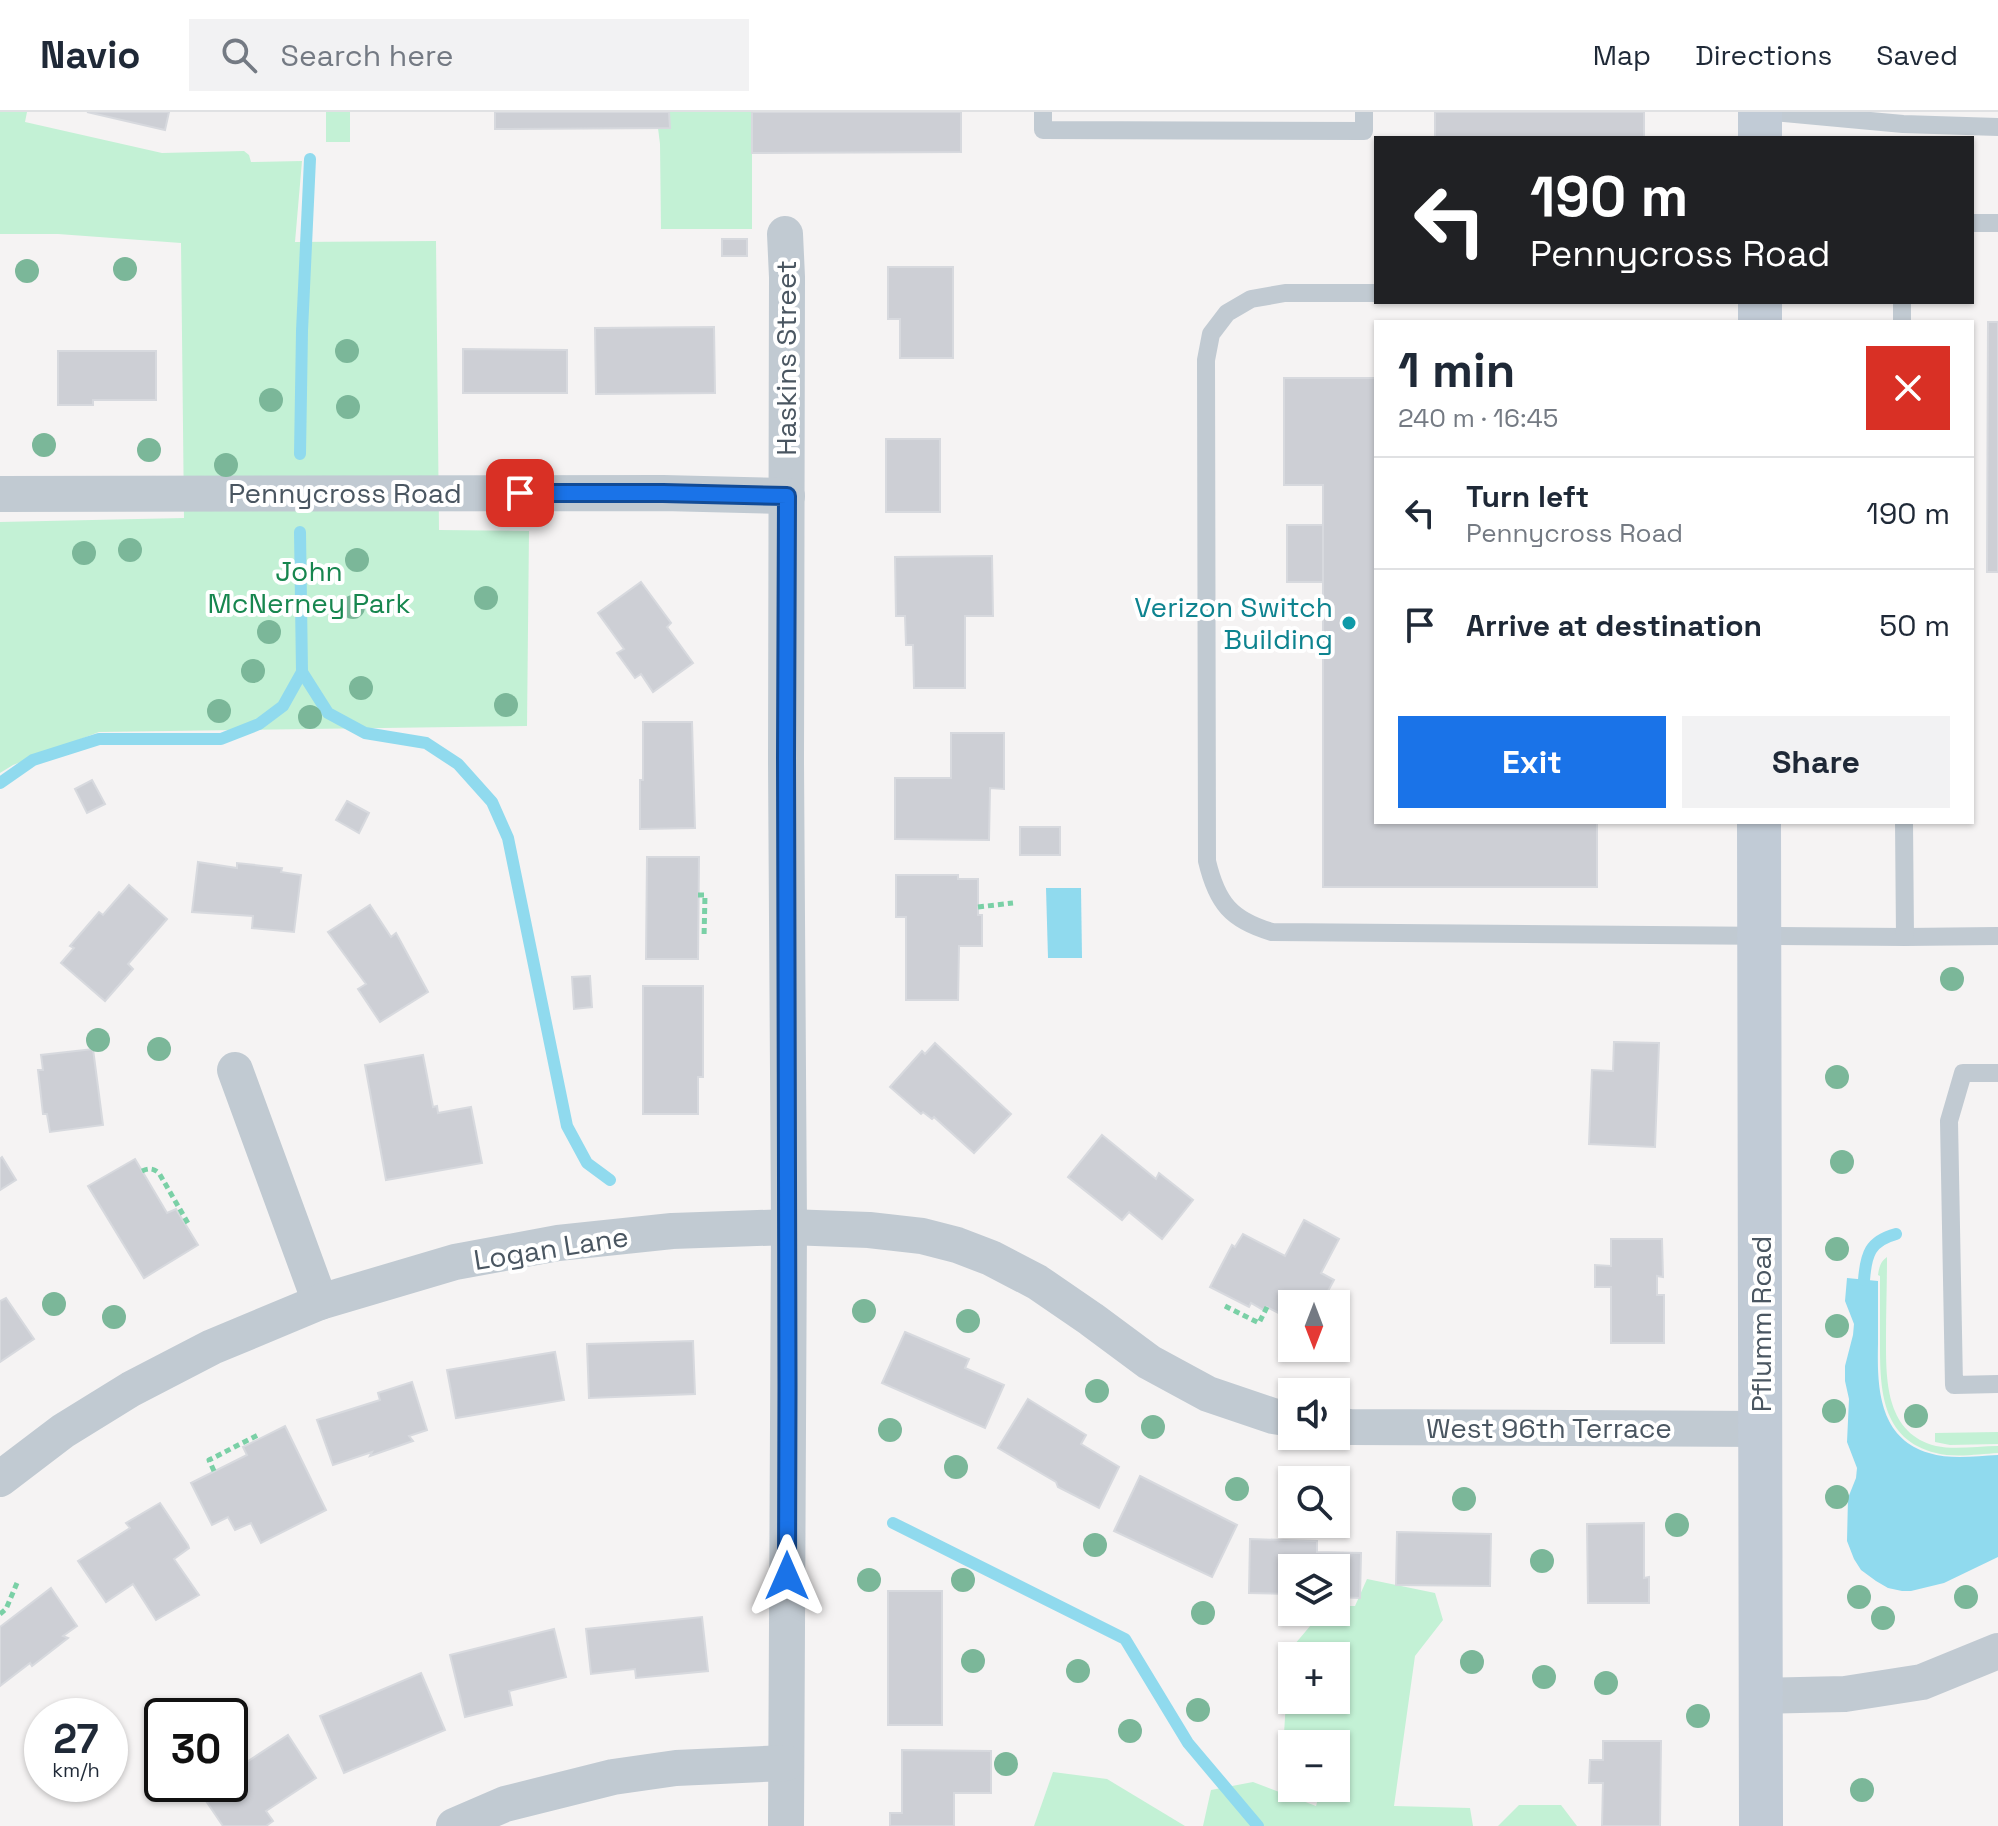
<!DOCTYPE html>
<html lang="en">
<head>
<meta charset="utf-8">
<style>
  :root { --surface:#fff; --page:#f2f2f3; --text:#1f2937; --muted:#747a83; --line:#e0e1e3; --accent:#1a73e8 }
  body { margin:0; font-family:"Space Grotesk",sans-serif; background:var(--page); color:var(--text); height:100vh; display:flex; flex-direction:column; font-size:30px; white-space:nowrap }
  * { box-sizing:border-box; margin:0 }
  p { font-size:26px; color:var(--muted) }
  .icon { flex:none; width:44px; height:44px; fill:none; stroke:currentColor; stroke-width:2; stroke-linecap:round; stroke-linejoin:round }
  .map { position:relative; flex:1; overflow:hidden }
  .drawer { position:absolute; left:1374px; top:208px; width:600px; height:504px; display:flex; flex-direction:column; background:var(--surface); border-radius:0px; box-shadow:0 2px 6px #0004 }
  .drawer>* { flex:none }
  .hud { position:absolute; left:1374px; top:24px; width:600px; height:168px; border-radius:0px; box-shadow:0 2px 6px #0004; background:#202124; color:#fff; overflow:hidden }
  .needle { width:52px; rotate:180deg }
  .tools { position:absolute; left:1278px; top:1178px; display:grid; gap:16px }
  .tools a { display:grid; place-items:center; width:72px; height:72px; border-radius:0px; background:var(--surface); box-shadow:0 2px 6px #0004; font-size:40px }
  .speed { position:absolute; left:24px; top:1586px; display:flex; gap:16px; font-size:40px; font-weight:700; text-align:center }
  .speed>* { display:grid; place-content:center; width:104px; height:104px; border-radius:50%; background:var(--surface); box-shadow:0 2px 6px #0004; line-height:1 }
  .speed small { font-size:20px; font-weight:400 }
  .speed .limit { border:4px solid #111; border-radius:12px; background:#fff; color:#111 }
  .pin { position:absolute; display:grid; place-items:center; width:68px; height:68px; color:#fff; margin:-34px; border-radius:16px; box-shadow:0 4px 12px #0006 }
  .me { position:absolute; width:88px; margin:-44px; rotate:0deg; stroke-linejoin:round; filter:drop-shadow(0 0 6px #0008) }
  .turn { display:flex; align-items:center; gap:28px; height:168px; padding:0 24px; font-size:36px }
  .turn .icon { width:104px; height:104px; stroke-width:2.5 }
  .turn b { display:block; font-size:56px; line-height:68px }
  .round { display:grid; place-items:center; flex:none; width:84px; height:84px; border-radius:0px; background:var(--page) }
  .overview { display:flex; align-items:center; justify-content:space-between; height:136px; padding:0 24px }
  h1 { font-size:48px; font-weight:700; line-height:60px }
  .action { display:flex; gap:16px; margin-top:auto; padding:16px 24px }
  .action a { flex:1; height:92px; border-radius:0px; background:var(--accent); color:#fff; font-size:32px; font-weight:700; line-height:92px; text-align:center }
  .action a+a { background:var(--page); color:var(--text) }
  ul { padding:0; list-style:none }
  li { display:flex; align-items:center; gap:24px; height:112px; padding:0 24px; border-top:2px solid var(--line) }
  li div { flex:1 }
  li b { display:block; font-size:30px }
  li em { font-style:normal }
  header { display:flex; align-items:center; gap:48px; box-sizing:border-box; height:112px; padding:0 40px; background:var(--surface); border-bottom:2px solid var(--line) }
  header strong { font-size:38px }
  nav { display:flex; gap:44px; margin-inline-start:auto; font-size:28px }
  .search { width:560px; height:72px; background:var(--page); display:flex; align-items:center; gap:20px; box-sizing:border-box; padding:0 28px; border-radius:0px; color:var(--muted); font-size:30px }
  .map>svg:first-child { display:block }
</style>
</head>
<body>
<header>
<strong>Navio</strong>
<div class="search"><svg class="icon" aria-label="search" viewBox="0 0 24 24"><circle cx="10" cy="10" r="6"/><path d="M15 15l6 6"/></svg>Search here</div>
<nav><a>Map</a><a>Directions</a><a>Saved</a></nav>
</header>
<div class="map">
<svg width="1998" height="1714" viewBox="0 0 1998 1714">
  <rect width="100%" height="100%" fill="#f5f3f3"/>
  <g fill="#c3f1d5" fill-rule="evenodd">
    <polygon points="0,0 27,0 25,10 162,41 244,39 249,43 251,50 302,49 295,130 436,129 439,418 529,419 527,614 99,620 13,653 0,661 0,410 184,406 181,131 58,122 0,122"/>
    <rect x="326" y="0" width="24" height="30"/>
    <polygon points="669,0 752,0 752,117 661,117 660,32 658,16 669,16"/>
    <path d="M1887,1145C1887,1172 1886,1199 1886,1226C1886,1267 1885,1321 1936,1334C1955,1338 1978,1334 1998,1334V1341C1980,1342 1954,1346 1936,1341C1879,1327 1880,1274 1880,1225C1880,1205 1880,1184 1880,1164L1878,1163C1879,1155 1881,1149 1887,1145Z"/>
    <polygon points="1998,1320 1998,1332 1950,1333 1935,1330 1935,1321"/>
    <path d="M1367,1467L1435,1481L1443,1508L1415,1544L1394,1694L1470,1696L1473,1714H1203L1211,1678L1253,1670L1316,1694L1321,1676H1336V1632H1298L1284,1622L1289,1539L1322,1500H1336V1494H1355ZM1292,1544H1336V1588H1292Z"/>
    <polygon points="1053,1660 1107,1667 1185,1714 1034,1714"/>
    <polygon points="1519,1693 1561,1693 1577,1714 1498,1714"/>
  </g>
  <g fill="#90daee">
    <polygon points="1046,776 1081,776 1082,846 1048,846"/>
    <path d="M1847,1166L1878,1169C1878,1190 1878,1211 1878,1232C1877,1276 1879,1326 1929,1341C1951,1348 1976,1344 1998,1343V1445L1944,1471L1911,1479H1902L1888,1476L1876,1469L1861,1458L1854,1447L1847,1429L1848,1386L1856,1366L1857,1356L1847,1330L1849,1287L1845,1269V1254L1853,1223L1854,1212L1845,1189Z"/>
  </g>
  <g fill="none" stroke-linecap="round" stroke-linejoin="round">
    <g stroke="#90daee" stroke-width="12">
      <polyline points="300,342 302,219 310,47"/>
      <polyline points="302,560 328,601 365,621 426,631 458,652 492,690 508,726 567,1014 587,1051 610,1068"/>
      <polyline points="0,671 33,648 99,627 221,627 259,612 283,594 302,560 300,420"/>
      <path d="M1864,1168C1866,1142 1870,1129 1896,1122"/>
      <polyline points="893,1411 1125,1527 1188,1631 1258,1714"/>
    </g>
  </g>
  <g fill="#cdcfd5" stroke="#d7d9de" stroke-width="2">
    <polygon points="87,0 169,0 165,18"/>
    <polygon points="495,0 669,0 670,16 495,17"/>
    <polygon points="752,0 961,0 961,40 752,41"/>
    <rect x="1435" y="0" width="209" height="26"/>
    <rect x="722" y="127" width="25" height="17"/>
    <polygon points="888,155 953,155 953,246 900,246 900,207 888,207"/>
    <polygon points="1988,210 1998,210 1998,460 1987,460"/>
    <polygon points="714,215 715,281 596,282 595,216"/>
    <polygon points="463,237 567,238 567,281 463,281"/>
    <polygon points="58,239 156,239 156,288 93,288 93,293 58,293"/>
    <polygon points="1284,266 1376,266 1376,710 1597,710 1597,775 1323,775 1323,373 1284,373"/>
    <rect x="886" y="327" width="54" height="73"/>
    <rect x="1287" y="413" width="36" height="57"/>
    <polygon points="992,444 993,504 965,504 965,576 914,576 913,533 906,533 905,504 896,504 895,445"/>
    <polygon points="641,470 671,511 667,515 693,551 653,580 641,562 635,566 617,541 624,537 598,501"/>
    <polygon points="643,610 692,610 695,716 640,717 640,668 643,668"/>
    <polygon points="951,621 1004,621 1004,677 990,676 989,728 895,727 895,666 951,666"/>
    <polygon points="92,668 105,692 87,701 75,677"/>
    <polygon points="347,689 369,701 359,721 336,708"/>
    <rect x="1020" y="715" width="40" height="28"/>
    <polygon points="647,745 699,745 698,847 646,847"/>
    <polygon points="198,750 237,756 237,751 282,756 281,760 301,763 294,820 252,816 253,804 192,800"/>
    <polygon points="896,763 958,763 958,767 978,767 978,803 982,803 982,834 959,834 958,888 906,888 906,805 896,805"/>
    <polygon points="129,773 167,807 128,852 133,857 105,889 61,851 74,836 70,834 99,800 103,803"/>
    <polygon points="370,793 391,825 396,821 428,880 380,910 358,877 366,872 328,820"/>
    <polygon points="590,864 592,895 574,897 572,865"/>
    <polygon points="643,874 703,874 703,965 698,965 698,1002 643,1002"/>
    <polygon points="1614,930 1659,931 1655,1035 1589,1032 1592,958 1613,959"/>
    <polygon points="935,931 1011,1002 974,1041 934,1005 932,1007 923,1000 921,1002 890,975 922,939 925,942"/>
    <polygon points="93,937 103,1013 50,1020 47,1002 43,1002 38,958 43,958 41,943"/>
    <polygon points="423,943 433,995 437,994 438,1001 471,995 482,1051 386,1068 365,953"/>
    <polygon points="1102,1023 1156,1067 1159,1061 1193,1088 1162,1127 1129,1100 1122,1108 1068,1065"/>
    <polygon points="2,1045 16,1068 0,1078 0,1047"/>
    <polygon points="135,1047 167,1101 176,1097 198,1133 144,1166 88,1074"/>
    <polygon points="1304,1108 1339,1127 1321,1161 1334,1168 1321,1192 1292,1192 1292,1208 1267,1195 1265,1199 1251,1191 1249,1195 1210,1175 1232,1133 1235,1135 1243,1122 1285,1144"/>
    <polygon points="1611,1127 1662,1127 1663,1165 1657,1164 1657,1183 1664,1183 1664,1231 1611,1231 1611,1175 1595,1175 1595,1153 1611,1154"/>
    <polygon points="6,1186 34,1227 0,1250 0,1189"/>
    <polygon points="905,1220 969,1247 965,1256 1004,1273 985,1316 882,1271"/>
    <polygon points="693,1229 695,1282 589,1286 587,1232"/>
    <polygon points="555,1240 564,1288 456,1306 447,1258"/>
    <polygon points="412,1270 427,1318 409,1324 413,1329 370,1344 372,1340 333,1353 317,1308 380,1288 378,1281"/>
    <polygon points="1028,1287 1086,1323 1081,1332 1119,1355 1099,1396 1058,1375 1056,1370 998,1336"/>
    <polygon points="285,1314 326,1398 261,1431 251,1411 235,1418 228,1405 212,1413 191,1371 247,1343 243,1335"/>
    <polygon points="1140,1364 1237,1413 1212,1465 1114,1419"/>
    <polygon points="160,1391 188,1433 189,1436 174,1447 199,1483 156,1508 133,1472 106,1490 78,1449 130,1416 126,1411"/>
    <polygon points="1644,1411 1644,1466 1649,1465 1649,1491 1588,1491 1587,1412"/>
    <polygon points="1397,1420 1491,1422 1490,1474 1396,1473"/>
    <polygon points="1250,1427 1317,1429 1317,1440 1361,1441 1360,1486 1336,1485 1336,1456 1292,1456 1292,1482 1249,1481"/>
    <polygon points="51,1476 77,1514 63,1524 68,1526 32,1554 30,1551 0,1574 0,1515"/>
    <rect x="888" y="1479" width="54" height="134"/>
    <polygon points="702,1505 708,1559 636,1566 635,1557 591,1562 586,1517"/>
    <polygon points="554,1517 566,1565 509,1579 512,1593 465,1605 450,1543"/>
    <polygon points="421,1561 445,1618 344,1661 320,1604"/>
    <polygon points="288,1623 316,1666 266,1699 273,1709 266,1714 223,1714 200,1680 213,1672 230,1672 230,1661"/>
    <polygon points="1603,1629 1661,1629 1660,1714 1602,1714 1603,1671 1589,1671 1590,1648 1603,1648"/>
    <polygon points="902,1638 991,1639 991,1681 954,1681 954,1714 890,1714 890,1701 902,1701"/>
  </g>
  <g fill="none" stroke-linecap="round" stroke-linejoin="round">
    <g stroke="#7ad0a6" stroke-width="5" stroke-dasharray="6 4" stroke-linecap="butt">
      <polyline points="698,783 705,783 704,826"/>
      <polyline points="978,795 1013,791"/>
      <path d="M142,1059C149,1056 153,1056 159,1061L189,1113"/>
      <polyline points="1225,1194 1259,1211 1267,1195"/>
      <polyline points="214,1359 209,1348 258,1323"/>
      <polyline points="0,1502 6,1497 17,1471"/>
    </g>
    <g stroke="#c1cad2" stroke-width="18">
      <polyline points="1043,0 1043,18 1364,19 1364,0"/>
      <polyline points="1773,0 1903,12 1998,15"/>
      <polyline points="1972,111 1998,111"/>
      <path d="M1376,181H1285L1251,187L1227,201L1211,222L1206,248L1207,749C1217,791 1231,808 1272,820L1905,825L1998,824"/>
      <polyline points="1902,190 1902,210"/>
      <polyline points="1904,710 1905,825"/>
      <polyline points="1998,961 1963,961 1949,1009 1954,1273 1998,1272"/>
    </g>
    <g stroke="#c1cad2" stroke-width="36">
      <polyline points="785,122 787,165 786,650 789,1115 786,1714"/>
      <polyline points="0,382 663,381 787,384"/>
      <polyline points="235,958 320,1190"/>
      <polyline points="1336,1313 1350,1315 1762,1317"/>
      <polyline points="0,1367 63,1319 131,1277 212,1235 320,1190 455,1150 558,1131 672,1119 789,1115 869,1118 922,1124 957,1133 991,1146 1037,1170 1091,1207 1149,1250 1208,1282 1273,1304 1292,1307"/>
      <polyline points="1761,1584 1845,1582 1922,1570 1998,1539"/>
      <polyline points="454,1714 505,1692 613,1665 676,1656 786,1651"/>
    </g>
    <g stroke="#c1cbd6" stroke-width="44">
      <polyline points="1760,0 1760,26"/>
      <polyline points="1760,210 1760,190"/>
      <polyline points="1759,710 1761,1714"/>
    </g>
  </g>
  <g fill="#7bb799">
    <circle cx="125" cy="157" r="12"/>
    <circle cx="27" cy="159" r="12"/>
    <circle cx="347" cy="239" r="12"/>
    <circle cx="271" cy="288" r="12"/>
    <circle cx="348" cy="295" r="12"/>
    <circle cx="44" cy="333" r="12"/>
    <circle cx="149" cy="338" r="12"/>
    <circle cx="226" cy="353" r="12"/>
    <circle cx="130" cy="438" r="12"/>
    <circle cx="84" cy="441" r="12"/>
    <circle cx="357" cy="448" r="12"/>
    <circle cx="486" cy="486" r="12"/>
    <circle cx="218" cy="493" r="12"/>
    <circle cx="353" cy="495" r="12"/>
    <circle cx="269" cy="520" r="12"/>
    <circle cx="253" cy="559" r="12"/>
    <circle cx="361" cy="576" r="12"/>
    <circle cx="506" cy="593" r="12"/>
    <circle cx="219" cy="599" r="12"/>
    <circle cx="310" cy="605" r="12"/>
    <circle cx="1952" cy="867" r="12"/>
    <circle cx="98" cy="928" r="12"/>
    <circle cx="159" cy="937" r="12"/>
    <circle cx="1837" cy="965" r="12"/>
    <circle cx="1842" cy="1050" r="12"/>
    <circle cx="1837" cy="1137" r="12"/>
    <circle cx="54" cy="1192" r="12"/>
    <circle cx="864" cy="1199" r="12"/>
    <circle cx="114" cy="1205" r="12"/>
    <circle cx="968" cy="1209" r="12"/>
    <circle cx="1837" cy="1214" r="12"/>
    <circle cx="1097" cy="1279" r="12"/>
    <circle cx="1834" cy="1299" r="12"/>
    <circle cx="1916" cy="1304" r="12"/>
    <circle cx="1153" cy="1315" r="12"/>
    <circle cx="890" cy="1318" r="12"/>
    <circle cx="956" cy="1355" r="12"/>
    <circle cx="1237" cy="1377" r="12"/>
    <circle cx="1837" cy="1385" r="12"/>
    <circle cx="1464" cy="1387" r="12"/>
    <circle cx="1677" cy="1413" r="12"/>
    <circle cx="1095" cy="1433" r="12"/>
    <circle cx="1542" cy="1449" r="12"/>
    <circle cx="869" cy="1468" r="12"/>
    <circle cx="963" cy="1468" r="12"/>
    <circle cx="1859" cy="1485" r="12"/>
    <circle cx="1966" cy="1485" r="12"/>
    <circle cx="1203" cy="1501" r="12"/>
    <circle cx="1883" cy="1506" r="12"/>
    <circle cx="973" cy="1549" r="12"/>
    <circle cx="1472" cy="1550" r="12"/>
    <circle cx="1078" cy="1559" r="12"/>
    <circle cx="1544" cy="1565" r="12"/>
    <circle cx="1606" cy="1571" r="12"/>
    <circle cx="1198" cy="1598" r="12"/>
    <circle cx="1698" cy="1604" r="12"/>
    <circle cx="1130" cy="1619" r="12"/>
    <circle cx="1006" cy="1652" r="12"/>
    <circle cx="1862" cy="1678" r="12"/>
  </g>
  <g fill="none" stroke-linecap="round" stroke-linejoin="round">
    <g stroke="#114b97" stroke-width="20">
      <path id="route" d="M520,381H663L787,384C784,744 789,1104 787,1464"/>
    </g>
    <use href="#route" stroke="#1a73e8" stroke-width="14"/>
  </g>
  <circle fill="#0f9aa8" stroke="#fff" stroke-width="3" cx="1349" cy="511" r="8"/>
  <g text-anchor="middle" stroke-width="8" stroke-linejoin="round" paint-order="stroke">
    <g font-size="28" fill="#4a5661" stroke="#fff">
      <text transform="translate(786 246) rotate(-90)" y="10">Haskins Street</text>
      <text x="345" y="391">Pennycross Road</text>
      <text transform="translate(551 1136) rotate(-9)" y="10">Logan Lane</text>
      <text transform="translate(1761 1212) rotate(-90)" y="10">Pflumm Road</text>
      <text x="1549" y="1326">West 96th Terrace</text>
    </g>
    <g font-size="28" fill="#17864f" stroke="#fff">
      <text x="309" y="469">John<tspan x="309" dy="32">McNerney Park</tspan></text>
    </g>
    <g font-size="28" fill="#0d838f" stroke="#fff" text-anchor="end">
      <text x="1333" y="505">Verizon Switch<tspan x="1333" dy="32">Building</tspan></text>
    </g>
  </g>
</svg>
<div class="tools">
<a><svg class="needle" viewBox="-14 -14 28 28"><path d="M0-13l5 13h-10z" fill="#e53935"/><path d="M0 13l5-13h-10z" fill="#747a83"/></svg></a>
<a><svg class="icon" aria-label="sound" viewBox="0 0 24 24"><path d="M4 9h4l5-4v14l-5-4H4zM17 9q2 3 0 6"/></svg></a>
<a><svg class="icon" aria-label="search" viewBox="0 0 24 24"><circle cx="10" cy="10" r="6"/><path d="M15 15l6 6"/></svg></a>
<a><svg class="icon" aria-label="layers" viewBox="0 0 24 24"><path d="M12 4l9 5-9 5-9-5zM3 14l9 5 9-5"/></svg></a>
<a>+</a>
<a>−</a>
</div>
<div class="speed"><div>27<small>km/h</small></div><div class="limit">30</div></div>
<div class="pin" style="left:520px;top:381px;background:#d93025"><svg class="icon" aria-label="arrive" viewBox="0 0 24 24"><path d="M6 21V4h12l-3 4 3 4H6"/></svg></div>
<svg class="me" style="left:787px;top:1464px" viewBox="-20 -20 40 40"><path d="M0-17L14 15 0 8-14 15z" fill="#1a73e8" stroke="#fff" stroke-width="4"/></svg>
<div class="hud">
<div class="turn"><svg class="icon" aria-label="left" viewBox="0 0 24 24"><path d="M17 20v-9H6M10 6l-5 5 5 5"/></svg><div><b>190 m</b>Pennycross Road</div></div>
</div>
<section class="drawer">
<div class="overview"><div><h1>1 min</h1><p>240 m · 16:45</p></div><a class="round" style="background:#d93025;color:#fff"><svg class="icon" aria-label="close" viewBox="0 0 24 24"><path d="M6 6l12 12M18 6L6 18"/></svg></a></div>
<ul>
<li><svg class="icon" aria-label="left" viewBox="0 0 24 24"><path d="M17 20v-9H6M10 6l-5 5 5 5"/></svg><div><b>Turn left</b><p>Pennycross Road</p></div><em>190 m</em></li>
<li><svg class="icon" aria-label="arrive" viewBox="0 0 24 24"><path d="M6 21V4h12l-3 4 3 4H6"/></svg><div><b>Arrive at destination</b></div><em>50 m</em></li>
</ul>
<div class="action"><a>Exit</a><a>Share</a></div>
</section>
</div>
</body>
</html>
